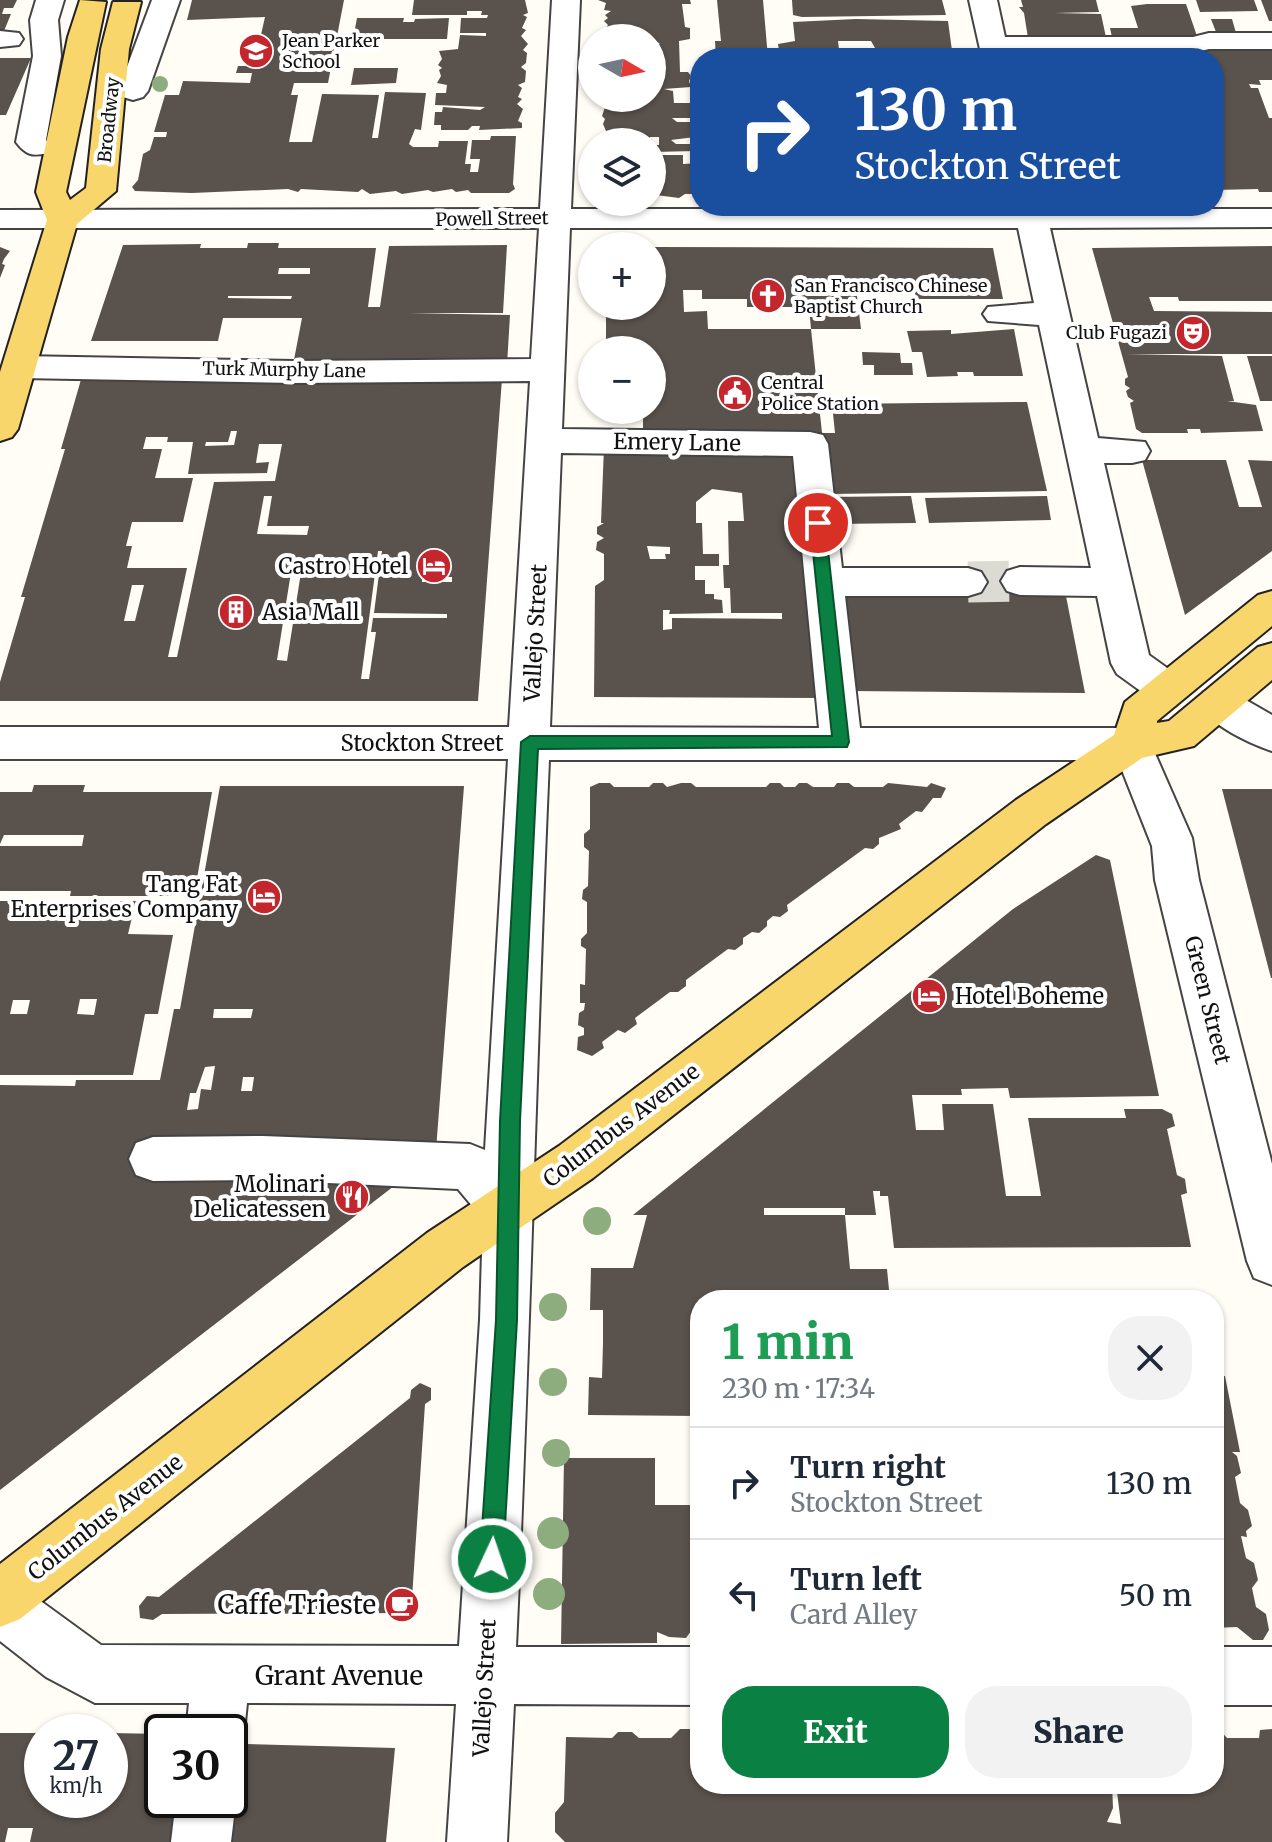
<!DOCTYPE html>
<html lang="en">
<head>
<meta charset="utf-8">
<style>
  :root { --surface:#fff; --page:#f2f2f3; --text:#1f2937; --muted:#747a83; --line:#e0e1e3; --accent:#0b8043 }
  body { margin:0; font-family:Merriweather,serif; background:var(--page); color:var(--text); height:100vh; display:flex; flex-direction:column; font-size:30px; white-space:nowrap }
  * { box-sizing:border-box; margin:0 }
  p { font-size:26px; color:var(--muted) }
  .icon { flex:none; width:44px; height:44px; fill:none; stroke:currentColor; stroke-width:2; stroke-linecap:round; stroke-linejoin:round }
  .map { position:relative; flex:1; overflow:hidden }
  .side { position:absolute; left:690px; top:1290px; width:534px; height:504px; display:flex; flex-direction:column; background:var(--surface); border-radius:32px; box-shadow:0 2px 6px #0004 }
  .side>* { flex:none }
  .top-card { position:absolute; left:690px; top:48px; width:534px; height:168px; border-radius:32px; box-shadow:0 2px 6px #0004; background:#1a4fa0; color:#fff; overflow:hidden }
  .needle { width:52px; rotate:99deg }
  .controls { position:absolute; left:578px; top:24px; display:grid; gap:16px }
  .controls a { display:grid; place-items:center; width:88px; height:88px; border-radius:50%; background:var(--surface); box-shadow:0 2px 6px #0004; font-size:40px }
  .speed { position:absolute; left:24px; top:1714px; display:flex; gap:16px; font-size:40px; font-weight:700; text-align:center }
  .speed>* { display:grid; place-content:center; width:104px; height:104px; border-radius:50%; background:var(--surface); box-shadow:0 2px 6px #0004; line-height:1 }
  .speed small { font-size:20px; font-weight:400 }
  .speed .limit { border:4px solid #111; border-radius:12px; background:#fff; color:#111 }
  .pin { position:absolute; display:grid; place-items:center; width:68px; height:68px; color:#fff; margin:-34px; border:4px solid #fff; border-radius:50%; box-shadow:0 2px 8px #0007 }
  .me { position:absolute; width:88px; margin:-44px; rotate:3deg; stroke-linejoin:round; filter:drop-shadow(0 0 6px #0008) }
  .turn { display:flex; align-items:center; gap:28px; height:168px; padding:0 32px; font-size:36px }
  .turn .icon { width:104px; height:104px; stroke-width:2.5 }
  .turn b { display:block; font-size:56px; line-height:68px }
  .round { display:grid; place-items:center; flex:none; width:84px; height:84px; border-radius:32px; background:var(--page) }
  .headline { display:flex; align-items:center; justify-content:space-between; height:136px; padding:0 32px }
  h1 { font-size:48px; font-weight:800; line-height:60px; color:#1e9e55 }
  .button { display:flex; gap:16px; margin-top:auto; padding:16px 32px }
  .button a { flex:1; height:92px; border-radius:32px; background:var(--accent); color:#fff; font-size:32px; font-weight:800; line-height:92px; text-align:center }
  .button a+a { background:var(--page); color:var(--text) }
  ul { padding:0; list-style:none }
  li { display:flex; align-items:center; gap:24px; height:112px; padding:0 32px; border-top:2px solid var(--line) }
  li div { flex:1 }
  li b { display:block; font-size:30px }
  li em { font-style:normal }
  .map>svg:first-child { display:block }
</style>
</head>
<body>
<div class="map">
<svg width="1272" height="1842" viewBox="0 0 1272 1842">
  <rect width="100%" height="100%" fill="#fffdf5"/>
  <g fill="#5a524d" fill-rule="evenodd">
    <polygon points="0,0 17,0 13,8 4,8 2,14 11,14 4,31 0,31"/>
    <polygon points="192,0 344,0 328,83 294,83 291,95 298,95 289,142 312,142 322,94 379,95 372,138 378,138 385,92 426,93 421,130 415,129 409,144 413,147 438,147 439,141 468,141 465,164 471,164 470,172 478,172 480,159 470,159 472,140 490,140 491,136 516,136 513,184 515,189 509,193 471,193 468,190 456,192 452,189 433,192 428,190 402,194 396,191 370,194 362,189 358,192 301,189 298,192 288,189 192,193 135,191 132,187 138,180 143,154 150,150 154,137 166,137 167,132 154,132 165,95 179,95 183,81 250,83 252,73 236,73 238,66 254,66 265,17 187,20"/>
    <polygon points="414,0 525,0 528,13 523,15 527,17 522,28 526,30 521,36 528,44 523,50 527,53 526,63 521,67 526,71 525,82 518,85 522,88 518,97 522,99 517,104 523,109 518,121 522,123 522,128 479,130 480,126 472,126 468,130 441,130 441,125 434,125 435,112 442,112 443,107 480,110 485,107 435,105 436,93 446,93 447,85 437,83 441,76 439,70 442,68 438,65 442,59 439,51 458,49 460,35 486,36 486,33 460,33 461,18 487,18 488,15 481,15 482,11 467,11 467,15 412,15"/>
    <polygon points="598,0 690,0 691,4 682,4 685,27 690,28 690,39 679,41 680,72 688,72 691,76 689,81 691,87 664,89 673,91 674,103 692,103 693,118 672,118 677,122 694,122 695,137 671,140 676,144 695,144 696,151 652,152 652,145 659,145 659,137 650,137 650,142 605,142 601,137 606,131 603,124 605,119 602,116 606,104 602,98 652,98 652,73 659,70 652,70 652,62 658,62 658,54 652,54 652,46 660,44 652,38 604,38 608,33 604,31 608,25 604,21 608,18 605,15 611,11 604,10 606,3"/>
    <polygon points="717,0 763,0 768,58 745,58 745,54 735,54 735,58 716,58 715,41 721,41"/>
    <polygon points="792,0 942,0 946,15 802,17 793,15"/>
    <polygon points="1021,0 1096,0 1099,12 1055,13 1101,14 1107,42 1028,38 1024,13 1019,7 1023,7"/>
    <polygon points="1196,0 1254,0 1258,11 1200,12"/>
    <polygon points="1261,0 1272,0 1272,21 1269,21"/>
    <polygon points="1147,4 1186,4 1199,42 1113,42 1110,28 1138,28 1131,6"/>
    <polygon points="357,18 404,18 403,22 414,22 415,19 449,18 447,39 353,39"/>
    <polygon points="856,19 948,21 953,58 917,58 916,53 908,53 909,58 892,58 891,48 875,48 871,41 838,41 840,58 793,58 790,50 779,51 778,44 795,41 793,22"/>
    <polygon points="1211,19 1232,19 1236,33 1216,32"/>
    <polygon points="1272,43 1272,80 1259,80 1261,85 1249,84 1251,88 1258,88 1269,118 1272,118 1272,192 1259,192 1258,189 1214,190 1214,89 1223,89 1214,58 1163,58 1160,50 1210,50 1208,46"/>
    <polygon points="1032,51 1125,52 1125,56 1033,58"/>
    <polygon points="0,58 31,58 6,115 0,115"/>
    <polygon points="354,68 398,68 396,83 351,85"/>
    <polygon points="652,155 683,155 683,164 700,163 700,194 685,194 679,198 656,195 652,198"/>
    <path d="M248,243H279L278,248H376L368,307H380L389,246L507,245L503,313H409L510,315L507,365H293L302,318H223L218,341H91L123,245L201,244L200,248H247ZM279,268H310V274H278ZM228,296H292L291,299L228,298Z"/>
    <polygon points="1272,246 1272,301 1179,301 1178,297 1149,297 1154,311 1272,312 1272,354 1126,354 1222,356 1234,401 1227,401 1256,405 1263,431 1201,433 1200,429 1187,429 1188,433 1142,433 1136,429 1130,403 1134,401 1128,397 1126,391 1130,388 1125,385 1125,379 1128,377 1092,248"/>
    <polygon points="0,247 10,251 4,259 2,264 5,265 0,278"/>
    <path d="M652,247L993,248L1003,299H916L914,288H856L861,329H811L822,433H835L832,404L1027,402L1047,491L829,494L822,433L643,434V418H606V410H652V350H606V306H652ZM683,290H702V299H747V307H809L811,329H708L707,311L684,312Z"/>
    <polygon points="1014,329 1023,376 974,376 973,372 957,372 958,376 927,377 922,352 912,352 907,331 951,330 951,334"/>
    <polygon points="862,352 900,353 901,363 912,363 913,375 874,375 874,365 863,365"/>
    <polygon points="1247,356 1272,356 1272,401 1260,401"/>
    <path d="M82,376L502,379L478,701H0V682L25,597H21L65,449H61ZM231,431H237L234,445L205,446L206,442H228ZM146,437H168L167,442H193L188,474L267,473L269,462L256,463L259,444H282L275,481L214,482L177,657H168L187,568H127L132,546H126L132,522H183L193,478H155L162,449H143ZM264,496H272L267,526H309L307,535L257,534ZM378,551H382L374,613L447,614V618H373L371,632H376L369,679H361ZM292,566H302L287,661L277,660ZM422,577H452V582H422ZM132,585H144L135,621H124Z"/>
    <path d="M604,447L806,450L824,698L594,697L595,586L604,580V554L596,550L597,542L604,538L597,534V527L604,523H601ZM712,489L742,493L744,521H728L729,565H723L724,588H730L731,613H782V619L672,618V629L663,630V610H670L669,614L723,613L722,600L714,599V594H705V580H695V566H719V554H703L702,523H696V502ZM647,546L670,547V554H665L666,559H650Z"/>
    <polygon points="1142,460 1226,460 1239,507 1262,507 1248,460 1272,461 1272,551 1185,615"/>
    <polygon points="911,496 916,523 833,524 830,497"/>
    <polygon points="1047,496 1051,520 929,523 925,498"/>
    <polygon points="967,577 1019,578 1065,591 1085,693 850,691 842,589"/>
    <polygon points="599,783 610,783 614,787 649,787 653,783 663,783 667,787 681,783 691,783 696,787 766,787 770,783 780,783 784,787 795,787 799,783 807,783 813,787 834,787 837,783 849,783 854,787 883,787 888,783 927,787 931,783 946,788 941,798 933,798 922,812 916,811 899,824 901,829 879,838 879,844 873,849 865,848 787,905 788,911 780,917 773,916 767,921 767,926 759,933 752,932 743,938 743,944 735,950 728,949 686,980 686,986 678,992 670,992 635,1018 637,1024 625,1033 618,1030 602,1042 604,1048 592,1056 577,1050 578,1037 584,1035 584,1028 578,1025 579,1013 584,1010 585,1003 580,1003 580,984 585,985 586,949 581,946 581,939 587,933 587,902 582,899 583,890 588,886 589,851 584,847 584,834 590,829 590,787"/>
    <polygon points="34,785 85,785 83,792 212,792 194,896 70,896 71,891 0,891 0,846 82,846 84,835 4,835 0,844 0,792 32,792"/>
    <path d="M220,786H464L436,1150L407,1176L0,1490V1085L75,1086L76,1080H160L174,1009H180ZM214,1009H253L251,1018H213ZM215,1066L211,1090L201,1089L198,1109L187,1110L190,1093H196L205,1067ZM243,1077H254L252,1091H241Z"/>
    <polygon points="1222,789 1272,789 1272,978 1271,978"/>
    <polygon points="1096,855 1110,860 1159,1096 1010,1098 1008,1088 961,1089 962,1095 912,1095 916,1130 944,1130 942,1104 993,1104 1006,1196 1041,1196 1028,1118 1126,1118 1124,1109 1162,1109 1172,1114 1175,1126 1167,1129 1177,1175 1185,1179 1187,1193 1181,1195 1191,1247 894,1248 888,1196 880,1196 880,1191 873,1191 876,1215 845,1215 845,1208 764,1208 764,1215 845,1215 850,1269 887,1269 890,1300 700,1300 700,1416 588,1415 589,1377 602,1378 603,1343 603,1310 590,1310 591,1268 633,1268 647,1215 633,1215 1013,909"/>
    <path d="M0,901H136L128,934L173,935L158,1014H145L133,1075H0ZM80,999H97L94,1015L77,1014ZM13,1000H30L27,1014H10Z"/>
    <polygon points="1225,1376 1240,1452 1232,1452 1237,1456 1241,1473 1235,1477 1240,1503 1248,1510 1252,1526 1246,1531 1247,1537 1241,1536 1246,1558 1254,1563 1258,1580 1252,1588 1256,1607 1266,1614 1269,1630 1263,1640 1253,1640 1237,1627 1214,1628 1214,1377"/>
    <polygon points="420,1383 431,1388 431,1400 425,1404 411,1613 162,1614 153,1620 140,1618 139,1606 147,1596 159,1597 410,1398 411,1390"/>
    <polygon points="564,1458 655,1458 655,1505 700,1505 700,1631 691,1631 686,1638 669,1637 657,1632 657,1643 561,1644"/>
    <polygon points="680,1729 696,1729 700,1733 700,1784 1112,1784 1113,1808 1107,1822 1121,1824 1116,1784 1214,1784 1214,1729 1219,1729 1227,1738 1259,1738 1260,1730 1272,1729 1272,1842 565,1842 555,1832 555,1813 564,1802 566,1737 612,1738 618,1732 632,1732 639,1738 671,1738"/>
    <polygon points="0,1733 42,1733 42,1800 110,1800 110,1733 162,1734 162,1800 179,1800 173,1842 30,1842 33,1828 8,1828 5,1842 0,1842"/>
    <polygon points="244,1744 395,1748 386,1842 230,1842"/>
  </g>
  <g fill="none" stroke-linecap="round" stroke-linejoin="round">
    <polyline stroke="#dbdad3" stroke-width="41" stroke-dasharray="41 20" stroke-linecap="butt" points="968,582 1020,581"/>
    <g stroke="#444" stroke-width="4">
      <g id="minor">
        <path d="M36,0H64L58,20L61,56L46,140L51,147L47,153C32,157 25,154 16,142L33,56L30,20Z"/>
        <polygon points="152,0 180,0 148,91 143,97 133,100 123,97 118,91"/>
        <path d="M552,0H580L571,209H1014L1013,206H1045V209H1272V227L1050,228L1098,438L1145,442L1150,451L1145,460L1132,463H1104L1149,655L1181,678L1187,689L1181,700L1167,704L1153,700L1117,674L1111,663L1097,596L1020,595L1007,591L1001,581L1007,571L1020,567L1091,568L1039,325L988,321L983,314L988,307L1034,303L1018,228H570L562,429L810,432L823,435L828,444L842,568H968L981,572L987,582L981,592L968,596H845L860,728H1132L1146,733L1192,838L1199,880L1272,1164V1285L1254,1278L1247,1261L1155,880L1152,846L1118,760H549C536,1055 530,1351 516,1647H700V1705L514,1704L507,1842H447L456,1704L247,1703L244,1732L236,1753L230,1755V1732H186L189,1703H95L46,1677L0,1641V1578L20,1586L101,1645L459,1646L480,1320L483,1219L458,1189L263,1180L153,1181L136,1175L129,1159L136,1143L153,1137L263,1136L470,1144L485,1150L508,759H0V727H509L530,381L294,383L20,378L8,375L3,367L8,359L20,356L294,361L531,359L539,228H0V210L540,209ZM561,453L793,456L819,728L550,727Z"/>
        <polygon points="969,0 997,0 1005,37 1193,37 1209,33 1272,33 1272,49 1209,49 1193,53 1009,53 1010,58 982,58"/>
        <polygon points="0,31 19,33 23,39 19,45 0,47"/>
        <path d="M1218,688L1232,692L1272,715V751C1248,743 1210,725 1198,703L1204,692Z"/>
        <rect x="1214" y="1647" width="58" height="58"/>
        <polygon points="230,1786 236,1800 231,1842 171,1842 176,1800 230,1800"/>
      </g>
    </g>
    <g stroke="#222" stroke-width="4">
      <g id="major">
        <polygon points="80,0 106,2 66,192 70,200 86,188 101,49 113,2 141,2 129,49 116,191 77,224 18,429 12,437 0,441 0,372 47,220 36,192 68,37"/>
        <polygon points="1272,591 1272,626 1157,721 1157,723 1169,721 1258,647 1272,643 1272,680 1194,746 1142,758 1046,824 593,1178 463,1267 20,1619 0,1627 0,1564 427,1233 559,1146 1016,800 1114,735 1125,702 1258,595"/>
      </g>
    </g>
    <use href="#minor" fill="#fff" fill-rule="evenodd"/>
    <use href="#major" fill="#f9d66b" fill-rule="evenodd"/>
  </g>
  <g fill="#8dad7f">
    <circle cx="160" cy="84" r="8"/>
    <circle cx="597" cy="1221" r="14"/>
    <circle cx="553" cy="1307" r="14"/>
    <circle cx="553" cy="1382" r="14"/>
    <circle cx="556" cy="1453" r="14"/>
    <circle cx="553" cy="1533" r="16"/>
    <circle cx="549" cy="1594" r="16"/>
  </g>
  <polygon fill="#0b8043" stroke="#07532c" stroke-width="2" points="818,518 825,523 849,742 847,747 538,749 520,1121 517,1320 503,1559 500,1567 492,1570 484,1567 480,1559 496,1320 500,1121 521,742 530,736 832,736 810,523"/>
  <defs>
    <g id="school-disc" transform="scale(1.8)"><circle r="9.5" fill="#c4262e" stroke="#fff"/><path d="M0-5L7-2L0 1L-7-2ZM-4 1L0 2.5L4 1V4Q0 6-4 4Z" fill="#fff"/></g>
    <g id="church-disc" transform="scale(1.8)"><circle r="9.5" fill="#c4262e" stroke="#fff"/><path d="M-1.2-6h2.4v3.5h3.3v2.4h-3.3V6h-2.4V-.1h-3.3v-2.4h3.3Z" fill="#fff"/></g>
    <g id="theatre-disc" transform="scale(1.8)"><circle r="9.5" fill="#c4262e" stroke="#fff"/><path d="M-5-5.5Q0-4 5-5.5V0Q5 5 0 6Q-5 5-5 0ZM-3.3-2.5H-1v1.5H-3.3ZM1-2.5H3.3v1.5H1ZM-2.8 1Q0 5.5 2.8 1Z" fill="#fff"/></g>
    <g id="civic-disc" transform="scale(1.8)"><circle r="9.5" fill="#c4262e" stroke="#fff"/><path d="M-.6-6.5H3V-4.5H.6V-3L4-1V1h2V6H-6V1h2V-1L-.6-3ZM-1.2 2.5V6h2.4V2.5Z" fill="#fff"/></g>
    <g id="hotel-disc" transform="scale(1.8)"><circle r="9.5" fill="#c4262e" stroke="#fff"/><path d="M-6-4.5h1.5V1H6V5H4.5V3h-9V5H-6ZM-4 0a1.8 1.8 0 1 1 3.6 0ZM.5 0V-2.5h3Q6-2.5 6 0Z" fill="#fff"/></g>
    <g id="building-disc" transform="scale(1.8)"><circle r="9.5" fill="#c4262e" stroke="#fff"/><path d="M-4-6H4V6H1V3H-1V6H-4ZM-2.5-4.3h1.7v1.8h-1.7ZM.8-4.3h1.7v1.8H.8ZM-2.5-1h1.7V.8h-1.7ZM.8-1h1.7V.8H.8Z" fill="#fff"/></g>
    <g id="restaurant-disc" transform="scale(1.8)"><circle r="9.5" fill="#c4262e" stroke="#fff"/><path d="M-5-6h1v4h1v-4h1v4h1v-4h1v5L-1.5 .5V6h-2V.5L-5-1ZM5-6V6H3V1.5H1.5Q1.5-4 5-6Z" fill="#fff"/></g>
    <g id="cafe-disc" transform="scale(1.8)"><circle r="9.5" fill="#c4262e" stroke="#fff"/><path d="M-5.5-4.5H6V0H3Q3 3.5 0 3.5H-2.5Q-5.5 3.5-5.5 0ZM3-3.2v2h1.7v-2ZM-6 4.5H4V6H-6Z" fill="#fff"/></g>
  </defs>
  <g fill-rule="evenodd">
    <use href="#school-disc" x="256" y="51"/>
    <use href="#church-disc" x="768" y="296"/>
    <use href="#theatre-disc" x="1193" y="333"/>
    <use href="#civic-disc" x="735" y="393"/>
    <use href="#hotel-disc" x="434" y="566"/>
    <use href="#building-disc" x="236" y="612"/>
    <use href="#hotel-disc" x="264" y="897"/>
    <use href="#hotel-disc" x="929" y="996"/>
    <use href="#restaurant-disc" x="352" y="1197"/>
    <use href="#cafe-disc" x="402" y="1605"/>
  </g>
  <g text-anchor="middle" stroke-width="8" stroke-linejoin="round" paint-order="stroke">
    <g font-size="18" fill="#111" stroke="#fff" text-anchor="start">
      <text x="282" y="47">Jean Parker<tspan x="282" dy="21">School</tspan></text>
      <text x="794" y="292">San Francisco Chinese<tspan x="794" dy="21">Baptist Church</tspan></text>
      <text x="1167" y="339" text-anchor="end">Club Fugazi</text>
      <text x="761" y="389">Central<tspan x="761" dy="21">Police Station</tspan></text>
    </g>
    <g font-size="18" fill="#111" stroke="#fff">
      <text transform="translate(109 120) rotate(-84)" y="6">Broadway</text>
      <text transform="translate(492 219) rotate(-1)" y="6">Powell Street</text>
      <text transform="translate(284 370) rotate(1)" y="6">Turk Murphy Lane</text>
    </g>
    <g font-size="22" fill="#111" stroke="#fff">
      <text transform="translate(677 442) rotate(1)" y="8">Emery Lane</text>
      <text transform="translate(535 633) rotate(-87)" y="8">Vallejo Street</text>
      <text x="422" y="751">Stockton Street</text>
      <text transform="translate(1208 1000) rotate(76)" y="8">Green Street</text>
      <text transform="translate(621 1125) rotate(-37)" y="8">Columbus Avenue</text>
      <text transform="translate(105 1517) rotate(-38)" y="8">Columbus Avenue</text>
      <text transform="translate(484 1688) rotate(-87)" y="8">Vallejo Street</text>
    </g>
    <g font-size="22" fill="#111" stroke="#fff" text-anchor="end">
      <text x="408" y="574">Castro Hotel</text>
      <text x="262" y="620" text-anchor="start">Asia Mall</text>
      <text x="238" y="892">Tang Fat<tspan x="238" dy="25">Enterprises Company</tspan></text>
      <text x="955" y="1004" text-anchor="start">Hotel Boheme</text>
      <text x="326" y="1192">Molinari<tspan x="326" dy="25">Delicatessen</tspan></text>
    </g>
    <g font-size="26" fill="#111" stroke="#fff" text-anchor="end">
      <text x="376" y="1614">Caffe Trieste</text>
    </g>
    <g font-size="26" fill="#111" stroke="#fff">
      <text x="339" y="1685">Grant Avenue</text>
    </g>
  </g>
</svg>
<div class="controls">
<a><svg class="needle" viewBox="-14 -14 28 28"><path d="M0-13l5 13h-10z" fill="#e53935"/><path d="M0 13l5-13h-10z" fill="#747a83"/></svg></a>
<a><svg class="icon" aria-label="layers" viewBox="0 0 24 24"><path d="M12 4l9 5-9 5-9-5zM3 14l9 5 9-5"/></svg></a>
<a>+</a>
<a>−</a>
</div>
<div class="speed"><div>27<small>km/h</small></div><div class="limit">30</div></div>
<div class="pin" style="left:818px;top:523px;background:#d93025"><svg class="icon" aria-label="arrive" viewBox="0 0 24 24"><path d="M6 21V4h12l-3 4 3 4H6"/></svg></div>
<svg class="me" style="left:492px;top:1559px" viewBox="-20 -20 40 40"><circle r="17" fill="#0b8043" stroke="#fff" stroke-width="3"/><path d="M0-11L8 9 0 5-8 9z" fill="#fff"/></svg>
<div class="top-card">
<div class="turn"><svg class="icon" aria-label="right" viewBox="0 0 24 24"><path d="M7 20v-9h11M14 6l5 5-5 5"/></svg><div><b>130 m</b>Stockton Street</div></div>
</div>
<section class="side">
<div class="headline"><div><h1>1 min</h1><p>230 m · 17:34</p></div><a class="round"><svg class="icon" aria-label="close" viewBox="0 0 24 24"><path d="M6 6l12 12M18 6L6 18"/></svg></a></div>
<ul>
<li><svg class="icon" aria-label="right" viewBox="0 0 24 24"><path d="M7 20v-9h11M14 6l5 5-5 5"/></svg><div><b>Turn right</b><p>Stockton Street</p></div><em>130 m</em></li>
<li><svg class="icon" aria-label="left" viewBox="0 0 24 24"><path d="M17 20v-9H6M10 6l-5 5 5 5"/></svg><div><b>Turn left</b><p>Card Alley</p></div><em>50 m</em></li>
</ul>
<div class="button"><a>Exit</a><a>Share</a></div>
</section>
</div>
</body>
</html>
